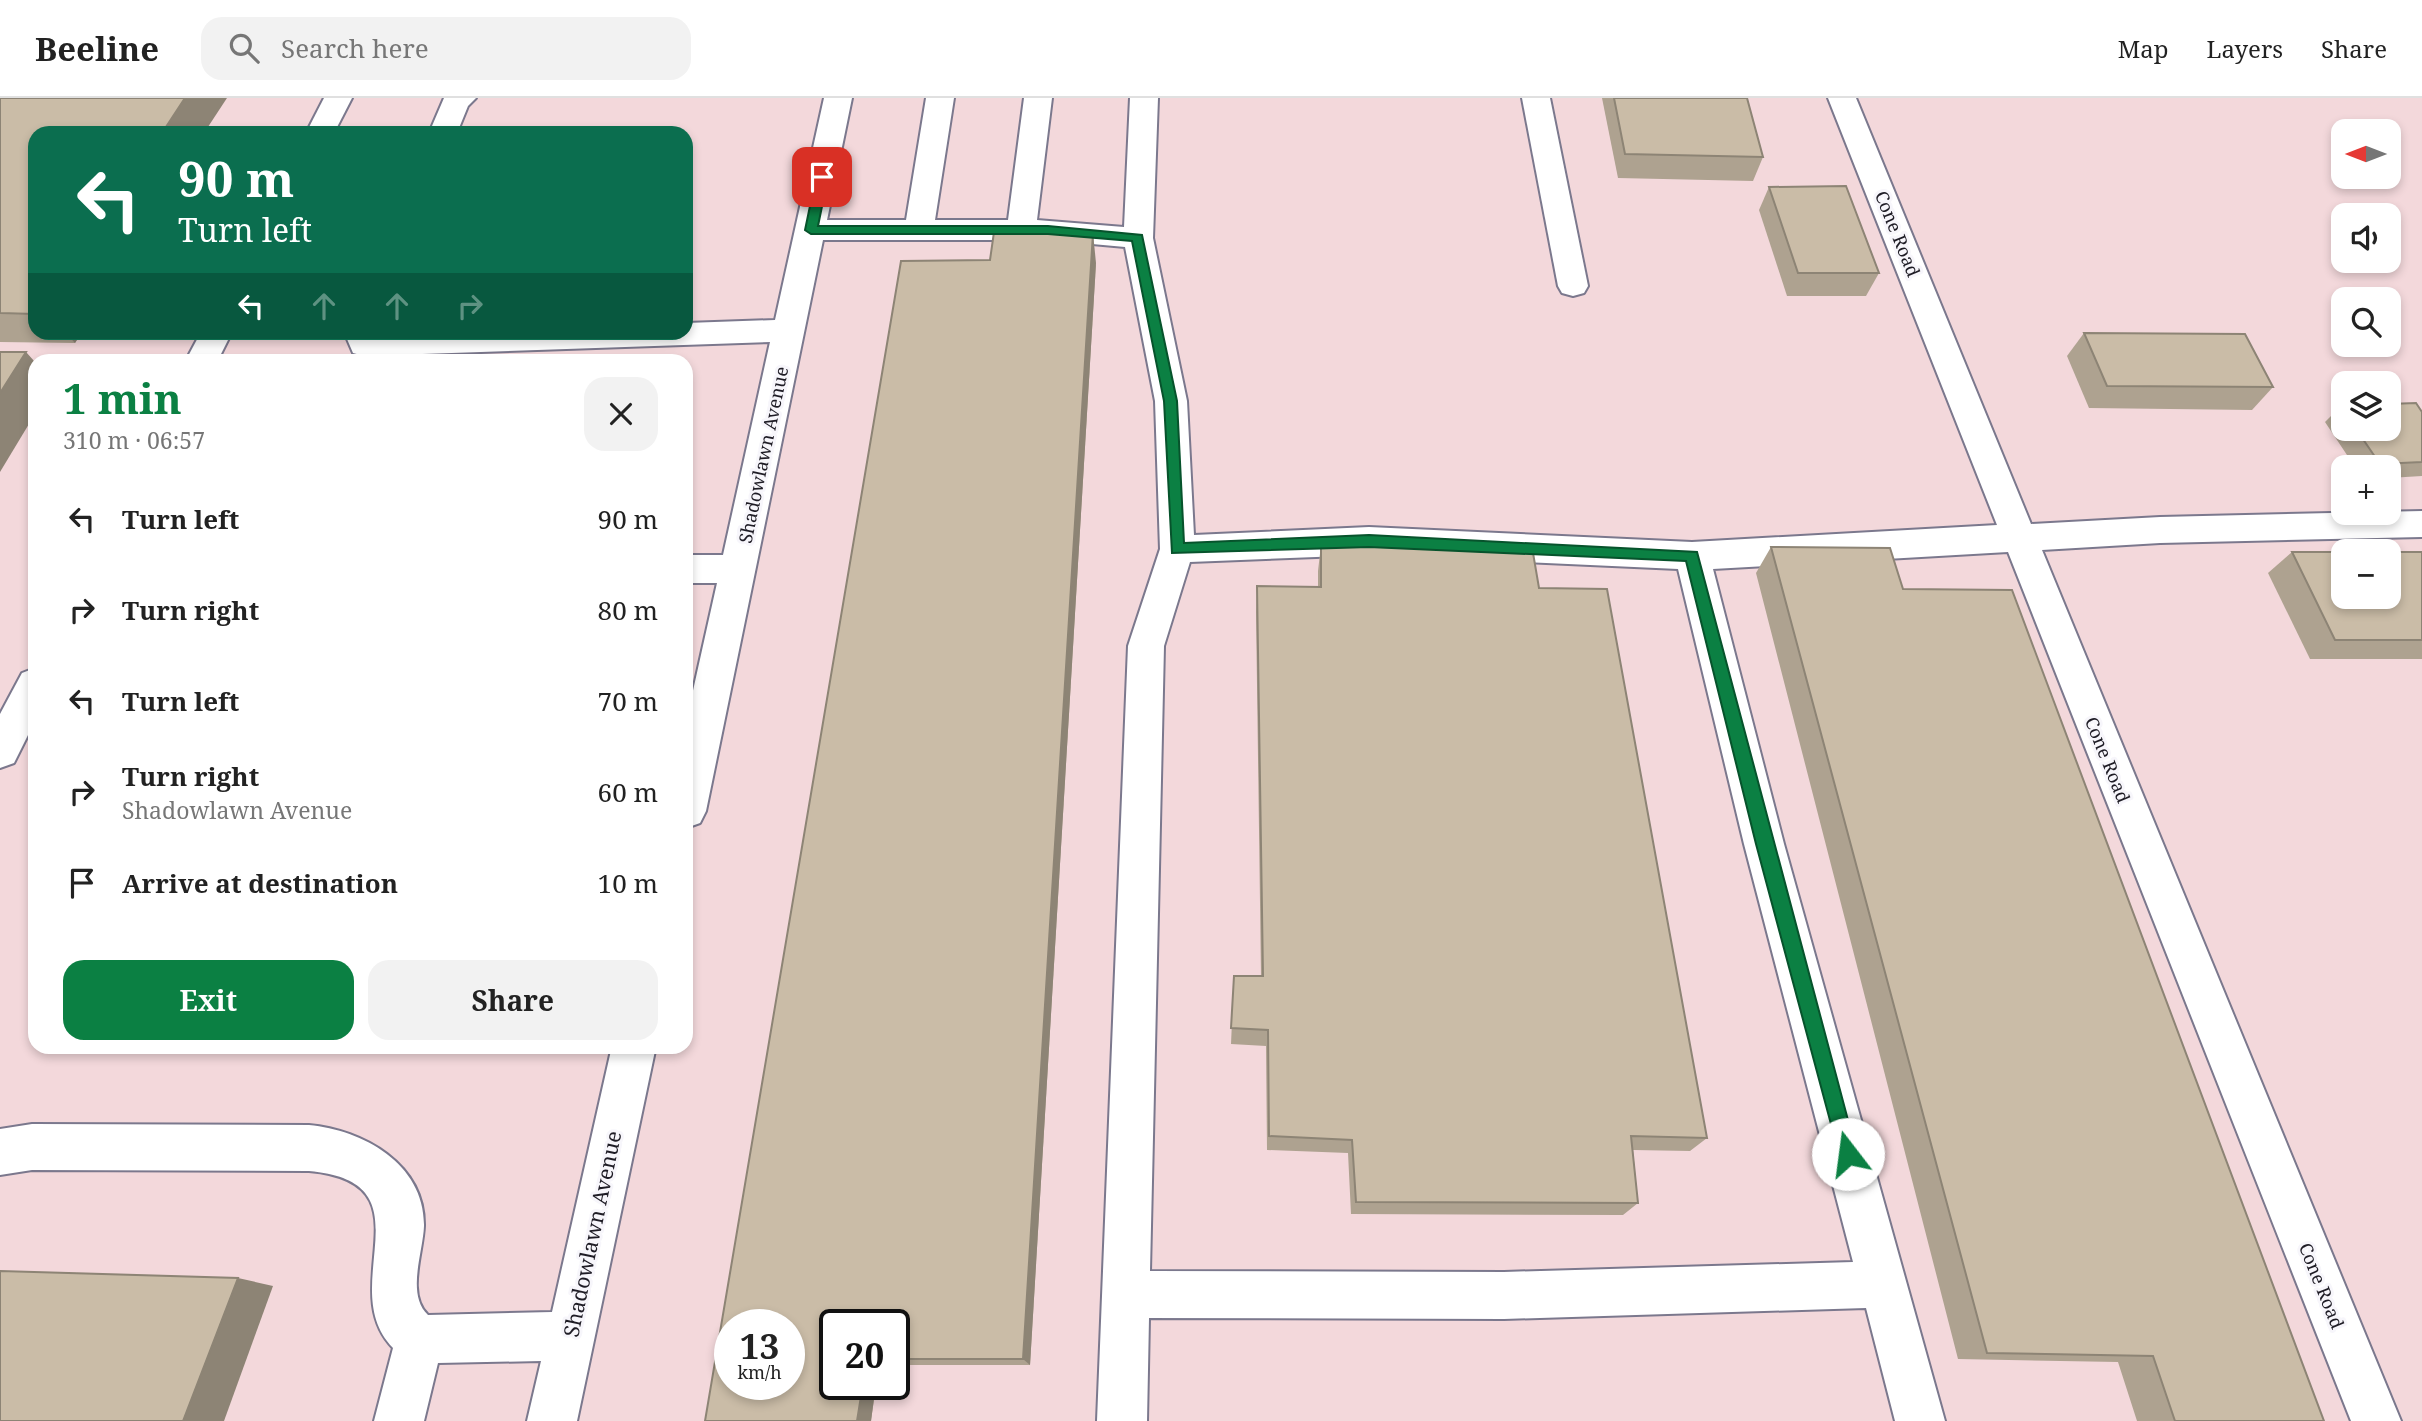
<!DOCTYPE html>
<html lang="en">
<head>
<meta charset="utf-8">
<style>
  :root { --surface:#fff; --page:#f2f2f2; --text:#222; --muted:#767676; --line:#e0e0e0; --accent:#0b8043 }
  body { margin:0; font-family:"Noto Serif",serif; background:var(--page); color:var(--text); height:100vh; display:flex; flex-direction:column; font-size:26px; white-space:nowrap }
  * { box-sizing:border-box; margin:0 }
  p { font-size:23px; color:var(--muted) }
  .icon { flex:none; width:38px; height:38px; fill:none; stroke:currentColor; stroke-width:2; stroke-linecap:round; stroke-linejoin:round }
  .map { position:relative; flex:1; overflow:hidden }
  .details { position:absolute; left:28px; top:256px; width:665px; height:700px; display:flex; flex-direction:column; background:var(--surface); border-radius:21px; box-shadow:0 4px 10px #0003 }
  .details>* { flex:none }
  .hud { position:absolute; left:28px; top:28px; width:665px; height:214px; border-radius:21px; box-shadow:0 4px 10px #0003; background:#0b6e4f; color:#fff; overflow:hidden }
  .needle { width:46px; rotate:270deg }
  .tools { position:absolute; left:2331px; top:21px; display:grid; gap:14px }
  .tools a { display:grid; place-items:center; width:70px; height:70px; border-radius:14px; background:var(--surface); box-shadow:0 4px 10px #0003; font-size:35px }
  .speed { position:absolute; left:714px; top:1211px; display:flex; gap:14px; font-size:35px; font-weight:700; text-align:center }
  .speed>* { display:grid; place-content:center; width:91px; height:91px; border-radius:50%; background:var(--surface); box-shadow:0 4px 10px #0003; line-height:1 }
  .speed small { font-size:18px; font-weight:400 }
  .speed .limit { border:4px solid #111; border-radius:10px; background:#fff; color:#111 }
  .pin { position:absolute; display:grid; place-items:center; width:60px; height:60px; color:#fff; margin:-30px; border-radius:14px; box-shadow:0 4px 10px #0006 }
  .me { position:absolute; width:77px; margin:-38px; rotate:345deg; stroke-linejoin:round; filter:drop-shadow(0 0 5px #0008) }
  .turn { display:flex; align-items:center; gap:24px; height:147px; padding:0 35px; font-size:32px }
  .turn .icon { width:91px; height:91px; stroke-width:2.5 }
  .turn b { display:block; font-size:49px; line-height:60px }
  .lanes { display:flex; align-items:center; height:66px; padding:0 35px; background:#0003; justify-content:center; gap:35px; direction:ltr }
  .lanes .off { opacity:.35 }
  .round { display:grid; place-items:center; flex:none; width:74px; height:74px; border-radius:21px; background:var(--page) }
  .head { display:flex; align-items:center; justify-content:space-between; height:119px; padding:0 35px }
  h1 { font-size:42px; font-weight:700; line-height:52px; color:var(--accent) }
  .primary-button { display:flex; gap:14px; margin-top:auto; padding:14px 35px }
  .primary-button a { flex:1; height:80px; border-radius:21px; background:var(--accent); color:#fff; font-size:28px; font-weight:700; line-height:80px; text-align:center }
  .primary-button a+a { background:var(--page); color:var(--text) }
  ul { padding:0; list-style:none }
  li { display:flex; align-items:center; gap:21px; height:91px; padding:0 35px }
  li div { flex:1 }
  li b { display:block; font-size:26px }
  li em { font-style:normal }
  header { display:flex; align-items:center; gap:42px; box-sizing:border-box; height:98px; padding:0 35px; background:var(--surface); border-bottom:2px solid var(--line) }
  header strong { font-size:33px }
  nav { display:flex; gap:38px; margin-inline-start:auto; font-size:24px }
  .search { width:490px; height:63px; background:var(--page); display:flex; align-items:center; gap:18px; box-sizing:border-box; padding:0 24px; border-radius:21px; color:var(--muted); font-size:26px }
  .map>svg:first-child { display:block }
</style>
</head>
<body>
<header>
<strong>Beeline</strong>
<div class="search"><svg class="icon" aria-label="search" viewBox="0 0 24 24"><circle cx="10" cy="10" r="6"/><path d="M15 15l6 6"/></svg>Search here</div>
<nav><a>Map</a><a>Layers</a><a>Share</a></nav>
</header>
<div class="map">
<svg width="2422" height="1323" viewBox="0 0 2422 1323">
  <rect width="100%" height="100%" fill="#eae7ff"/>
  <path fill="#f3d8db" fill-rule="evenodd" d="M0,0H2422V1323H0ZM2343,33H2389V79H2343ZM35,35H686V234H35ZM2343,117H2389V163H2343ZM2343,201H2389V247H2343ZM35,262H686V948H35ZM2343,285H2389V331H2343ZM2343,369H2389V415H2343ZM2343,453H2389V499H2343ZM730,1227H789V1286H730ZM835,1227H894V1286H835Z"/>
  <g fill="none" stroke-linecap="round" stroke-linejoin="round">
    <g stroke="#7b788d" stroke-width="4">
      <g id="minor">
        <polygon points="324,0 352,0 334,35 306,35"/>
        <polygon points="444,0 476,0 468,8 457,35 429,35"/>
        <path d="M824,0H852L827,122H906L926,0H954L935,122H1008L1024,0H1052L1037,122L1124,129L1130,0H1158L1153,140L1187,303L1194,437L1369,429L1692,444L1997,427L1828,0H1856L2031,426L2160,419L2422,413V439L2160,445L2042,452L2401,1323H2351L2008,454L1713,471L1784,746L1945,1323H1895L1866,1210L1504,1221L1149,1220L1147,1323H1097L1128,548L1160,451L1155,303L1125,149L1048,142H823L706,713L700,725L686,730V624L717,485H686V457H723L770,244L364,258L353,255L344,234H686V225L775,222ZM1369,457L1678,471L1744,746L1853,1164L1504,1174L1150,1173L1164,548L1190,464Z"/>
        <polygon points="1522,0 1550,0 1588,188 1584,195 1573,198 1562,195 1558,188"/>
        <polygon points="201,234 232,234 218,262 186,262"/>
        <polygon points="35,570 35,623 14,665 0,670 0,616 22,575"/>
        <path d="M612,948H656L577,1323H527L541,1263L438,1265L424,1323H374L393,1250C333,1189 434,1084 309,1073L32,1072L0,1077V1031L32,1026L309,1027C363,1032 425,1066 424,1128C423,1155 406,1196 428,1217L552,1214Z"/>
      </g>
    </g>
    <use href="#minor" fill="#fff" fill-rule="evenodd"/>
  </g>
  <g fill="#aea290">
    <polygon points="0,0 35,35 35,234 82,234 75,245 0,244"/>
    <polygon points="1602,0 1747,0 1763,59 1753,83 1618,80"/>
    <polygon points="1769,89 1879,175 1866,198 1787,198 1759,112"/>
    <polygon points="1096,165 1030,1267 894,1267 894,1227 835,1227 876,1286 871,1323 705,1323"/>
    <polygon points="2084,235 2273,289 2252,312 2089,310 2067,258"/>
    <polygon points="2341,308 2343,308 2343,331 2389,331 2422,314 2422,378 2389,380 2389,369 2355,369 2325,324"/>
    <polygon points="1321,447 1539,490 1707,1040 1690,1053 1633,1052 1638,1105 1623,1117 1351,1116 1348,1055 1267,1052 1266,948 1231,946 1234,878 1261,878 1256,514 1257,488 1318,489 1318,473"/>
    <polygon points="1771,449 1903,491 2324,1323 2137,1323 2118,1264 1958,1261 1756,475"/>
    <polygon points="2292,454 2422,454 2422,561 2310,561 2268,475"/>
  </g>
  <g fill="#8d8475">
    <polygon points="185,0 227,0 204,35 162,35"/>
    <polygon points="1093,135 1096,165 1030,1267 1023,1261"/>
    <polygon points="65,234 82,234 75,245"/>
    <polygon points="26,254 35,264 35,316 0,374 0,295"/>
    <polygon points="238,1180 273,1188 224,1323 183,1323"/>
    <polygon points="863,1286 876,1286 871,1323 857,1323"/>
  </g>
  <g fill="#cabca7" stroke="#8d8475" stroke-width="2" fill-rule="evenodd">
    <polygon points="0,0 185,0 162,35 35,35 35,216 0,215"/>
    <polygon points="1614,0 1747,0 1763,59 1625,56"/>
    <polygon points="1846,88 1879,175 1798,175 1769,89"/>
    <path d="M994,134L1093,135L1023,1261H894V1227H835V1286H863L857,1323H705L901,163L990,162ZM730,1227H789V1286H730Z"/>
    <polygon points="2084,235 2245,236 2273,289 2107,288"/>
    <polygon points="0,254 26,254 0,295"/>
    <polygon points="520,258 518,262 259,262 261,259"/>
    <polygon points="2416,305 2422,314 2422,364 2380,366 2356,331 2389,331 2389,306"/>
    <polygon points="1321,447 1532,449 1539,490 1607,491 1707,1040 1631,1038 1638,1105 1356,1104 1352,1042 1269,1038 1268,932 1231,930 1234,878 1263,878 1257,488 1321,489"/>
    <polygon points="1771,449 1890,450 1903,491 2012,492 2324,1323 2175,1323 2153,1258 1987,1255"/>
    <polygon points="2292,454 2343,454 2343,499 2389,499 2389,454 2422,454 2422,542 2335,542"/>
    <polygon points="0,1173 238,1180 183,1323 0,1323"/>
  </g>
  <polygon fill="#0b8043" stroke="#07532c" stroke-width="2" points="822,75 828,79 818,128 1048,128 1142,137 1177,303 1184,445 1369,437 1697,454 1857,1056 1855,1063 1848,1066 1841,1063 1839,1056 1756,746 1686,463 1369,449 1172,455 1164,303 1132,143 1048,136 811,136 805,132 816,79"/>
  <g text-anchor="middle" stroke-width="6" stroke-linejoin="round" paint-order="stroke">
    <g font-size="18" fill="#1e1c25" stroke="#f7f6fb">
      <text transform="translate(1897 136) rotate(68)" y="6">Cone Road</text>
      <text transform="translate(764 357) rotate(-78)" y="6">Shadowlawn Avenue</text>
      <text transform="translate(2107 662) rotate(68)" y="6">Cone Road</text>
      <text transform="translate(2321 1188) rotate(68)" y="6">Cone Road</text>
    </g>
    <g font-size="21" fill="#1e1c25" stroke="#f7f6fb">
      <text transform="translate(593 1136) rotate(-78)" y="7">Shadowlawn Avenue</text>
    </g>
  </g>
</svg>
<div class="tools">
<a><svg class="needle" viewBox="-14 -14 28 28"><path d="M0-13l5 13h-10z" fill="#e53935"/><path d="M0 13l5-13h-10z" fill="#767676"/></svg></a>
<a><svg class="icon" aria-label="sound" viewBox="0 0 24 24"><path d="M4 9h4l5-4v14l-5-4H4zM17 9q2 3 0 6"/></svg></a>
<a><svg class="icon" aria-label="search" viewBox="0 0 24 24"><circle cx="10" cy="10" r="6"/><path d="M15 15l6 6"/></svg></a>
<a><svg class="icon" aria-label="layers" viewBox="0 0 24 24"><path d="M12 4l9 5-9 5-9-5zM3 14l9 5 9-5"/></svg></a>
<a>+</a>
<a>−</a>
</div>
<div class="speed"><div>13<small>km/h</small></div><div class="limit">20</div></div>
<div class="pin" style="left:822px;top:79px;background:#d93025"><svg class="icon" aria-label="arrive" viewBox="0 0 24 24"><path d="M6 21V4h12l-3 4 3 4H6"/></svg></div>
<svg class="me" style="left:1848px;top:1056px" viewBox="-20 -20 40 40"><circle r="19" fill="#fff"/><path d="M0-13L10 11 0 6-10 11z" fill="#0b8043"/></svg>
<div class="hud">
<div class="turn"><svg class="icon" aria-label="left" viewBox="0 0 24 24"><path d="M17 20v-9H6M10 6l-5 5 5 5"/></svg><div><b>90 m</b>Turn left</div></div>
<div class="lanes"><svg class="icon" aria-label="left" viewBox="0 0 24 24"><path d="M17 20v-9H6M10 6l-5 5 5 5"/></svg><svg class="icon off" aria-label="ahead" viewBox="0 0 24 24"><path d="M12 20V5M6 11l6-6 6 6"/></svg><svg class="icon off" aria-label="ahead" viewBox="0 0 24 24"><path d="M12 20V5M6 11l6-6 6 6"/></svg><svg class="icon off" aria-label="right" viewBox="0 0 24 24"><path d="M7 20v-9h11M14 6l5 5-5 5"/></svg></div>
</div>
<section class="details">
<div class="head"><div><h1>1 min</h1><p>310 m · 06:57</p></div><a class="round"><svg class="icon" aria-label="close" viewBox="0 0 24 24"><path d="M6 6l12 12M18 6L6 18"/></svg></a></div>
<ul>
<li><svg class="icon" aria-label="left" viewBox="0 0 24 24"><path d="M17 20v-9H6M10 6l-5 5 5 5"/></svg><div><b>Turn left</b></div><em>90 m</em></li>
<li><svg class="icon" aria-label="right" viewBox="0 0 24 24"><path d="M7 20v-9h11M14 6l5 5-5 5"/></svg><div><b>Turn right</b></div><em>80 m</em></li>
<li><svg class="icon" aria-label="left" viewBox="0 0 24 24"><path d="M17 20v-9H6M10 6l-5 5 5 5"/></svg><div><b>Turn left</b></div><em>70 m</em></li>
<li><svg class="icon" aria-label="right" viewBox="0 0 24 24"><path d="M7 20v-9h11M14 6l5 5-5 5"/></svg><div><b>Turn right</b><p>Shadowlawn Avenue</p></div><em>60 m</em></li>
<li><svg class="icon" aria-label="arrive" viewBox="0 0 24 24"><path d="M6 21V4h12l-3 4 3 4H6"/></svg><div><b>Arrive at destination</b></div><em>10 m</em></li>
</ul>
<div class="primary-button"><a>Exit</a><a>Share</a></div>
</section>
</div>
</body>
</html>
